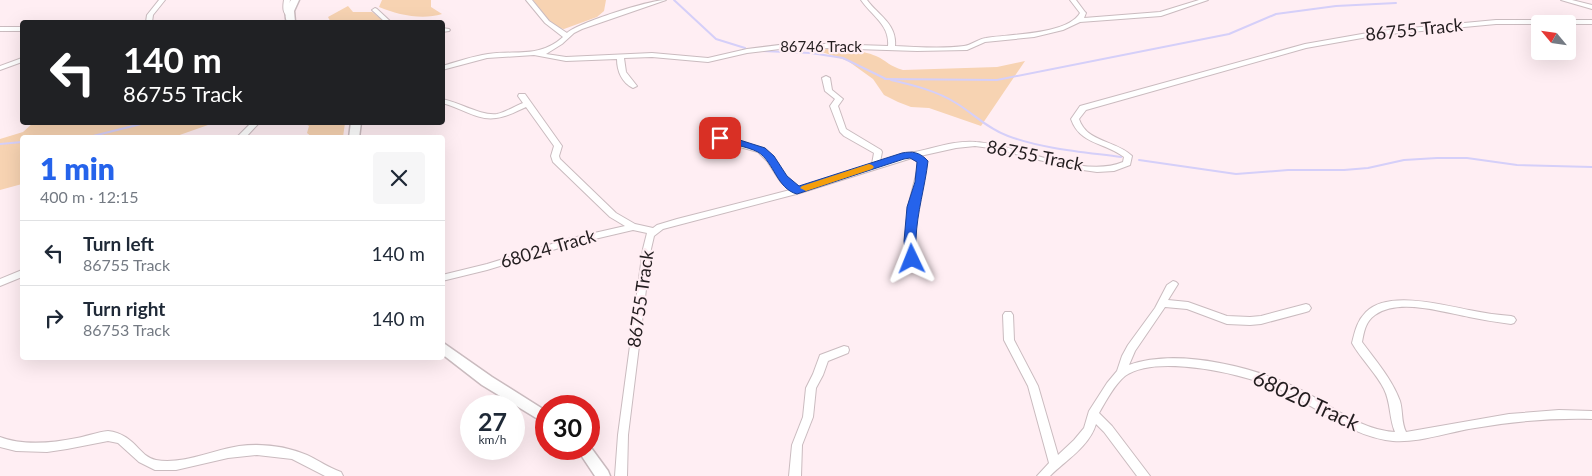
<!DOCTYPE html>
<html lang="en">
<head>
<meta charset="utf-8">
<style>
  :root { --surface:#fff; --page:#f6f6f7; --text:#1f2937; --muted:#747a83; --line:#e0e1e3; --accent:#2563eb }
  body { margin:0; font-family:Lato,sans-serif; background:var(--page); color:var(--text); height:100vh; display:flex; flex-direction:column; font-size:19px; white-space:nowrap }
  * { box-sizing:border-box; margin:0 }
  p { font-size:16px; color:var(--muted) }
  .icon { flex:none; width:28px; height:28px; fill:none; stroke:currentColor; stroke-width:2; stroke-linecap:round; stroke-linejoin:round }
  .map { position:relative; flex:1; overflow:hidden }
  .drawer { position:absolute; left:20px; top:135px; width:425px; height:225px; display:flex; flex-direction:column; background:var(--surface); border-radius:5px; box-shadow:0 5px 20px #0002 }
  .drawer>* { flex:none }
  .banner { position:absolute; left:20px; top:20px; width:425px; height:105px; border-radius:5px; box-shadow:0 5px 20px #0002; background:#202124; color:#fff; overflow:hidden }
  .needle { width:32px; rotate:299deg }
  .tools { position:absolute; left:1531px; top:15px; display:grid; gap:10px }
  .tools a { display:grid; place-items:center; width:45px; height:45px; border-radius:5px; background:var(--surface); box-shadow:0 5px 20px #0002; font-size:25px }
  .speed { position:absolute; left:460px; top:395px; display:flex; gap:10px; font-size:25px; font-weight:700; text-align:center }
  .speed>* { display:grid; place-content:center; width:65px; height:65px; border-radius:50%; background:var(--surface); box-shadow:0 5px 20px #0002; line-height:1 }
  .speed small { font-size:12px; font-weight:400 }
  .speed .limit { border:8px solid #d22; background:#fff; color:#111 }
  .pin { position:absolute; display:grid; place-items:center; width:42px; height:42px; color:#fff; margin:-21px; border-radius:10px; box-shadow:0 2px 8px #0006 }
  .me { position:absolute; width:55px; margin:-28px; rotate:358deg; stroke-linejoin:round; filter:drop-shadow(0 0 4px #0008) }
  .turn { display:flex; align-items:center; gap:18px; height:105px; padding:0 20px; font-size:22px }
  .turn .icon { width:65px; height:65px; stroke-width:2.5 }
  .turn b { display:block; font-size:35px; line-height:42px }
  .round { display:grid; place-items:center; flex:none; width:52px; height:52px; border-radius:5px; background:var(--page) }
  .head { display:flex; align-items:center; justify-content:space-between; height:85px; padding:0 20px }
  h1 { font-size:30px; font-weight:800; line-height:38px; color:var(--accent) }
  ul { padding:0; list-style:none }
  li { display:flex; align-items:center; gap:15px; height:65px; padding:0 20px; border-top:1px solid var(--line) }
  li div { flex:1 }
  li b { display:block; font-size:19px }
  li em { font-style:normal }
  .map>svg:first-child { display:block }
</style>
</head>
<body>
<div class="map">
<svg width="1592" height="476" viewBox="0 0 1592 476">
  <rect width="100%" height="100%" fill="#ffeef3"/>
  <g fill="#f7d3b2">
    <path d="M382,0H431V7L442,14C422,20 398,15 379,7Z"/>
    <path d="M533,0H606L604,11L597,17L564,29C550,27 542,10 533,0Z"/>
    <polygon points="348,6 353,12 372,12 385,22 329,22 330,21 328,17"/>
    <path d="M798,48C817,47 859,48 876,56C887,61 889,66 903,70L997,67L1025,61L981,126L929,108L911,107L898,102L884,95L873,79L848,61L825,53Z"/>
    <polygon points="33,123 33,122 224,123 208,125 174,137 22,138 22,184 0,190 0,139 23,132"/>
    <polygon points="304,123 345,123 343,137 312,137 307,133 309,126"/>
  </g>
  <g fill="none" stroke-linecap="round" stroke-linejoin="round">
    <g stroke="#d5cff9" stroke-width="2">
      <polyline points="674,0 716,39 745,48"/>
      <polyline points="761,51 811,53 843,58 886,79"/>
      <polyline points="885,79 997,80 1229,34 1276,14 1336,6 1396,3"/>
      <path d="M891,80C913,85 937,91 956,103C974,114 988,129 1008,136C1043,149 1084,152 1121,157"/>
      <polyline points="85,138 149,122"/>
      <polyline points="0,144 22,142"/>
      <polyline points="1139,160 1236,174 1288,170 1344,170 1368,168 1404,160 1437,158 1467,158 1517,165 1592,167"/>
    </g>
    <g stroke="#cabbbf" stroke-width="2">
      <g id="street">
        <polygon points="159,0 165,0 153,15 152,22 146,22 147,15"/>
        <path d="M284,0H290L289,8L292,15L291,16L289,17C282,14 283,6 284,0Z"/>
        <path d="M526,0H532L549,21L567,33C578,23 649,0 666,0L582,29L574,33L562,44L546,54L566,57L652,53L708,58L747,49L795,43L888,46C890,25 872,16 861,0H867C879,16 897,24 895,46C917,47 942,49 964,46C972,45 978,39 986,38C1009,34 1067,35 1080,13L1070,0H1076L1085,12L1086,13L1084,18L1160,12L1199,0H1208L1161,16L1080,22L1063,30L1034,37L985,42L967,50L917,51L795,47L747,53L708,62L652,57L624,58L626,72L637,86L633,88C622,83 617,71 617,59L566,61L534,55L487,58L442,70V66C457,62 473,56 488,54C517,50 540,58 563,37L545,23Z"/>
        <polygon points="1561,0 1572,0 1592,5 1592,9"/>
        <polygon points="375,8 377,9 391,22 385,22 372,10"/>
        <path d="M1496,20H1592V24H1496L1379,35L1306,48L1086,110L1079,119C1087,143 1116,140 1132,156L1130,165L1114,171L1097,172L1076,169L990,148L975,146L956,148L920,156L926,161V167C925,178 920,189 918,201C915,215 911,250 920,262L915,265L912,264L908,259L906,231L909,203L918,167V162L912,158L800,193L663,229L654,236L651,249L628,435L627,476H615L618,435L643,249L647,233L633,230L569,245L487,270L442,281V275L487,264L568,239L625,226L610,217L553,162L551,156L554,146L526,107C517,111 507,117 496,118C477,121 460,107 442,103V99C459,102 480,116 497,114C506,112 515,106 523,103L518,96L519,94H525L562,146L559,156L560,159L616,213L635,224L653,228L657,225L677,219L790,190L780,181L767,161L758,152L718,141L717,139L718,132L725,120H728L732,122L726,132L725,138L764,148L773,157L786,177L798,188L872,164L874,153L844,136L840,132L830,106L835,99L825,91L822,78L826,76L830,78L832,90L843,99L838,106L846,129L881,150L882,152L880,162L908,154L912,152H915C934,148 956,140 976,142C1020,145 1082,179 1123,162L1124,157C1105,142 1080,145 1071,119L1080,106L1305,44L1379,31Z"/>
        <rect x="0" y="27" width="22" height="4"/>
        <polygon points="442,28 449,29 450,30 449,31 442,32"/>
        <polygon points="22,58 22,62 0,70 0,66"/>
        <polygon points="252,122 260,122 245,138 236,138"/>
        <polygon points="22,270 22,277 0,286 0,279"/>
        <path d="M1173,281L1176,282L1178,284L1168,300L1188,302L1227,316L1250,317L1261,316L1306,304L1309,305L1311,308L1309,311L1306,312L1261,324L1250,325L1227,324L1187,309L1165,307L1135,351L1129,365C1179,347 1260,368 1305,392C1334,408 1362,430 1395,432C1389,418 1391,403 1384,389C1376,373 1361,359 1352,343C1355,331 1357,321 1366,312C1388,290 1442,305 1469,310C1483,313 1497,315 1511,316L1514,317L1516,320L1514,323L1511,324C1497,322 1483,320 1469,317C1442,312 1399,298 1375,315C1365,322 1364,332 1362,342C1376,361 1392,379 1400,401C1403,411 1401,422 1406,432L1509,414L1559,410L1592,411V419C1553,418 1514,421 1475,428C1449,432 1419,443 1393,441C1352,437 1319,408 1283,391C1250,375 1157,353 1125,376C1114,385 1106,401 1099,413L1112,426L1150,476H1137L1104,432L1096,424C1089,447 1066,460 1050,476H1037L1049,463L1028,386L1004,340L1003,315L1005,312H1011L1013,315L1014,340L1038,386L1058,455L1074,440L1084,428L1089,411L1107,383L1117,371L1122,356L1128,345L1155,308L1167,285Z"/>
        <polygon points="844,346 848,347 849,350 848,353 828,361 823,375 816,388 813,417 802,445 801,476 789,476 792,445 803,417 806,388 813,374 820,355"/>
        <path d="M108,431C135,434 139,457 156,460C182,465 213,450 239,446C261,443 286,446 307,455C318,460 329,468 341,472L343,476H325L292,459L257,455L228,458L176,470H155L139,462L118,443L108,441L67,449L47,452L16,451L0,447V437C24,446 52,443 77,438C88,436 97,432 108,431Z"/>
      </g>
    </g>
    <g stroke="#cabbbf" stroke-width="3">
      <g id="secondary">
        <path d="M291,0H299L294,11L295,22H287C284,14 286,7 291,0Z"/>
        <polygon points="351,122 361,122 359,138 349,138"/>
        <polygon points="442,342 492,377 546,411 546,424 482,385 442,354"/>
        <polygon points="589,445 608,471 610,476 595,476 577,449 589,449"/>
      </g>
    </g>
    <use href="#street" fill="#fff" fill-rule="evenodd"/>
    <use href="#secondary" fill="#fff" fill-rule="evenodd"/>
  </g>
  <path fill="#2563eb" stroke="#184099" d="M716,135H724L765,148L774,156L787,176L799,186L902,153C912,151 920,152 928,161C925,187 917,212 916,239C915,247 919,255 916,262L912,264L906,259L904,241L907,207L915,182L917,162L910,158L904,159L797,194C777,189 774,162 758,152C746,146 729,144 716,140Z"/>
  <polygon fill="#f59e0b" points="869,164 872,165 874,167 872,169 806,191 800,188 802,186"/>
  <g text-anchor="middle" stroke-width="4.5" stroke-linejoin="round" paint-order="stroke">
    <g font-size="15" fill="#231d1f" stroke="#ffeef3">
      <text x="821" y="52">86746 Track</text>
    </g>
    <g font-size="18" fill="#231d1f" stroke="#ffeef3">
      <text transform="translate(1414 30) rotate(-6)" y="6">86755 Track</text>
      <text transform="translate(1035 156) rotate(11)" y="6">86755 Track</text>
      <text transform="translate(548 249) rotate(-16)" y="6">68024 Track</text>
      <text transform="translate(641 299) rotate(-82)" y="6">86755 Track</text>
    </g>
    <g font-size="21" fill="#231d1f" stroke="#ffeef3">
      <text transform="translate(1306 401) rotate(25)" y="7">68020 Track</text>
    </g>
  </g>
</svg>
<div class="tools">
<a><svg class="needle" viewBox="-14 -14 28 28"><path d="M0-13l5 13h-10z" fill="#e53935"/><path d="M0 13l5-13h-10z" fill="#747a83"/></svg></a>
</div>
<div class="speed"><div>27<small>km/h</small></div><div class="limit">30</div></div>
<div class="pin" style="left:720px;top:138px;background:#d93025"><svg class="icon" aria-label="arrive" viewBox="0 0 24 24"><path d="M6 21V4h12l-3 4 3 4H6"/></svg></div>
<svg class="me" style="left:912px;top:259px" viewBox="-20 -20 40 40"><path d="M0-17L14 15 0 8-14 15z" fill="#2563eb" stroke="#fff" stroke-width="4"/></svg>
<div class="banner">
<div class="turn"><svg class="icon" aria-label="left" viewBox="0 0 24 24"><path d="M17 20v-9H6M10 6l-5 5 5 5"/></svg><div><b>140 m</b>86755 Track</div></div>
</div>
<section class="drawer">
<div class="head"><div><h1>1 min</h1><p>400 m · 12:15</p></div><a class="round"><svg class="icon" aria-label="close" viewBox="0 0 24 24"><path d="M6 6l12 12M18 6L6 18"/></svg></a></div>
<ul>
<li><svg class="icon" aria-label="left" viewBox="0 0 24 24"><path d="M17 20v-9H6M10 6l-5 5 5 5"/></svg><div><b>Turn left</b><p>86755 Track</p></div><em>140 m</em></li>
<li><svg class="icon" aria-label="right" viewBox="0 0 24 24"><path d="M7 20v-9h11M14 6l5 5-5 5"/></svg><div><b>Turn right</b><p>86753 Track</p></div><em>140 m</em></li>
</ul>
</section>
</div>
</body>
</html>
